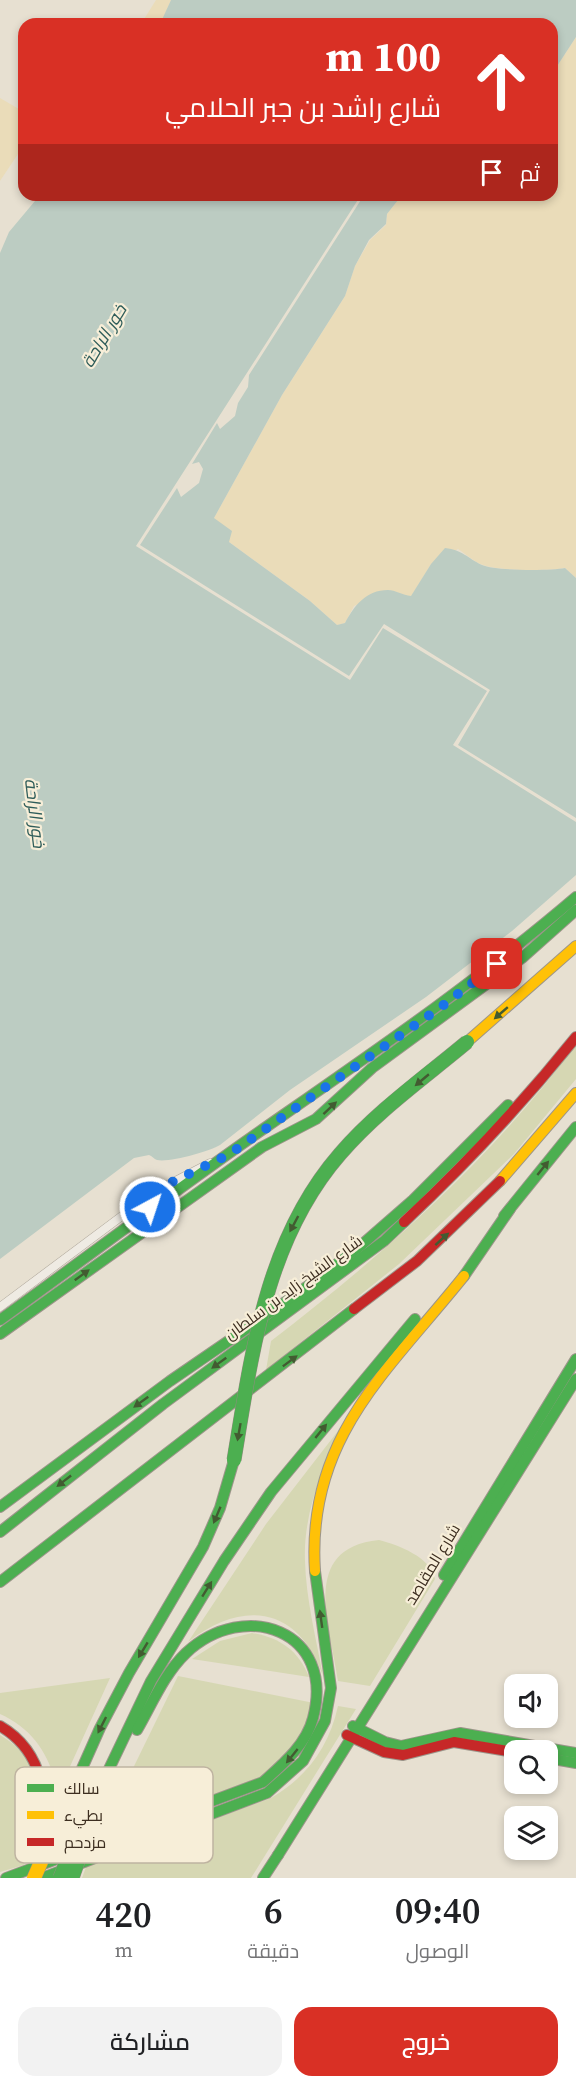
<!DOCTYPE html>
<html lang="ar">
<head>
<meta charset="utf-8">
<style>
  :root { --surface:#fff; --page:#f2f2f2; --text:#202124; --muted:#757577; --accent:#d93025 }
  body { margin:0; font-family:"Source Serif 4",Cairo,serif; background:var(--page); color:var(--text); direction:rtl; height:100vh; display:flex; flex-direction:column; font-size:22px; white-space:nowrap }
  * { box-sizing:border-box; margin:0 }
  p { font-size:20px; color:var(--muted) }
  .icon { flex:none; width:33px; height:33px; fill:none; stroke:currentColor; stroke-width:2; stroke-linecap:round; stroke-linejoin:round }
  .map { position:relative; height:1878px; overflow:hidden; direction:ltr }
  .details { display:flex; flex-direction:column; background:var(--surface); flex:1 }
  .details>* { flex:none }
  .top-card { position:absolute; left:18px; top:18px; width:540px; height:183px; border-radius:18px; box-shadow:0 3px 9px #0003; direction:rtl; background:#d93025; color:#fff; overflow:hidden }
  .fabs { position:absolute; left:504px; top:1674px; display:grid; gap:12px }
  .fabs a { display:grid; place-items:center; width:54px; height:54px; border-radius:12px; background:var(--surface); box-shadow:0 3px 9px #0003; font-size:30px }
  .pin { position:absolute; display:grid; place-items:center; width:51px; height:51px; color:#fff; margin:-26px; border-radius:12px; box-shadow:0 3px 9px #0006 }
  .me { position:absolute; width:66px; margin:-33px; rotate:40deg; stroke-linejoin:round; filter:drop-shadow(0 0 4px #0008) }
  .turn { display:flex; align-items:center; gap:21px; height:126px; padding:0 18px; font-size:27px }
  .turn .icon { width:78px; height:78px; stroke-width:2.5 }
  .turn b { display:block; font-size:42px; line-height:51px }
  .then { display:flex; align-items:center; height:57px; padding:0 18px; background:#0003; gap:12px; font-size:22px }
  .eta { display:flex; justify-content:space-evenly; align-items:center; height:102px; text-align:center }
  .eta b { font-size:36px; font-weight:600; line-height:42px }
  .primary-button { display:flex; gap:12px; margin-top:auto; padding:12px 18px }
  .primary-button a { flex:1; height:69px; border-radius:18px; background:var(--accent); color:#fff; font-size:24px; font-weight:600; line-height:69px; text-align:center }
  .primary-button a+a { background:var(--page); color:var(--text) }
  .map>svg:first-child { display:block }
</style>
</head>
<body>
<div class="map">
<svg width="576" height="1878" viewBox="0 0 576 1878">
  <rect width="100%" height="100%" fill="#e7e0d1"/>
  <g fill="#d6d7b3">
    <path d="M576,1044V1079L514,1154L399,1264L266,1370L271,1341C383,1255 492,1159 576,1044Z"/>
    <path d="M341,1427C322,1469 303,1514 305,1561C306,1599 316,1638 323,1676C298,1606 243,1599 188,1642L266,1524Z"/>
    <path d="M379,1540C398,1545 431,1557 435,1579L370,1686L338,1681C331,1628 298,1548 379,1540Z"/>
    <path d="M252,1633C280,1638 298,1650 309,1677L192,1659L220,1641Z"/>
    <polygon points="178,1676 314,1703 304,1735 261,1777 98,1840"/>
    <path d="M110,1678L58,1793C51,1757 34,1729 0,1714V1693Z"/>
    <path d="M338,1706L356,1709L251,1878H82L86,1867L271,1798C307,1777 329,1747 338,1706Z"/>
    <path d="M0,1735C53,1766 40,1817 24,1865L0,1872Z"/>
  </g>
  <g fill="#eadcb9">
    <polygon points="156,0 171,0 161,24 141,24"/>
    <path d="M576,37V578L565,568C550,571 498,571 483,565C474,562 466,554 458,549L431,564L411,597L389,590L354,606L345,623L337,625L310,601L229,542L214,518L282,395L345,296L355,266L370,240L386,225L387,214L402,195H552V74Z"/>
    <polygon points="0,98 24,112 24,145 0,181"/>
  </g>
  <g fill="#bcccc2">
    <polygon points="171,0 576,0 576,37 552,74 552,24 160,24"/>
    <path d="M40,195H361L136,546L350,680L383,628L487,691L453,745L576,822V875L512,931L426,997L290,1090L220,1145C210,1151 169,1163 157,1160C154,1159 152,1156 149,1155L134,1158L0,1259V253L9,232Z"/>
    <path d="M364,195H402L387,214L386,224L369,240L355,266L345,296L282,395L214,518L232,531L229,542L310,601L337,625L345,623C354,606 366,590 388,590C395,590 403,595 411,596L431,564L445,548C463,550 467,558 482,565C496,571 550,571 565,568L576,578V818L458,745L490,690L384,624L349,676L140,545L177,488L181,497L199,483L203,469L199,462L192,464L217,423L220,429L235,416L238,403L248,387L249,375Z"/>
  </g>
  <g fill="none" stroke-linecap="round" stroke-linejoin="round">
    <g stroke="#ada599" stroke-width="9">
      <polyline id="street" points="0,1307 154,1192 210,1163"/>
    </g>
    <g stroke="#9c958a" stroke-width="12">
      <g id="fast">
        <polyline points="504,1216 576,1127"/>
        <polyline points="464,1276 510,1209"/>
        <path d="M0,1320C90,1255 178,1188 269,1125C374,1052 479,980 576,897"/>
        <polyline points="0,1334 262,1147 316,1119 372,1068 522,958 576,910"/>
        <polyline points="0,1507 170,1381 297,1294 358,1248 413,1200 508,1105"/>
        <polyline points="0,1532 163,1404 384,1241 404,1222"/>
        <polyline points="444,1575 576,1359"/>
        <polyline points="0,1582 354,1309"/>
        <polyline points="353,1726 385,1742 401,1746 460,1733 576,1753"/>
        <polyline points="548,1758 576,1763"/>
        <polyline points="60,1818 100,1728 129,1673 203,1547 220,1508 234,1460"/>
        <polyline points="78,1834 151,1681 224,1561 271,1492 415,1319"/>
        <polyline points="278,1855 576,1379"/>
        <path d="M6,1878L263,1782C283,1764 306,1745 313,1718C336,1631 245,1598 186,1653C164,1674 152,1704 137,1730"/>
        <polyline points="42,1878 267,1793 303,1761 325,1721 331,1688 315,1571"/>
        <polyline points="263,1878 278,1855"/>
      </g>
    </g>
    <g stroke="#9c958a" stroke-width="12">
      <g id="slow">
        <polyline points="467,1042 576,946"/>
        <polyline points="500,1181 576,1093"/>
        <path d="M315,1571C306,1438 388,1371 464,1276"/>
      </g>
    </g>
    <g stroke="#9c958a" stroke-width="12">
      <g id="jam">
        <path d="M404,1222C466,1164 523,1103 576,1037"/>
        <polyline points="354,1309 417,1261 500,1181"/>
        <path d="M0,1726C36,1747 46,1782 44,1822"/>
        <polyline points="347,1735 384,1752 403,1755 454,1742 514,1752"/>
      </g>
    </g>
    <use href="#street" stroke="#efebe3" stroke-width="8"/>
    <use href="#fast" stroke="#4caf50" stroke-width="10"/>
    <use href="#slow" stroke="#ffc107" stroke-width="10"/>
    <use href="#jam" stroke="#c62828" stroke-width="10"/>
    <g stroke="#928b80" stroke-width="15" stroke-linecap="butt">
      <g id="fast-bridge">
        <path d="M234,1460C252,1352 266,1239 340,1154C377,1111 424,1078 467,1042"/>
        <polyline points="38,1853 44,1822"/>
        <polyline points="60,1878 78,1834"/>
        <polyline points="72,1878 86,1838"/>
      </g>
    </g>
    <g stroke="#928b80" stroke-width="15" stroke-linecap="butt">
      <polyline id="slow-bridge" points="34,1878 60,1818"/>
    </g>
    <use href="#fast-bridge" stroke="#4caf50" stroke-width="14"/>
    <use href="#slow-bridge" stroke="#ffc107" stroke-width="14"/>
  </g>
  <defs><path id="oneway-solid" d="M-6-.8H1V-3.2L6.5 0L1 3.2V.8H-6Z" transform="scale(1.5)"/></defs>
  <g fill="#425b31">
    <use href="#oneway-solid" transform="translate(501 1013) rotate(139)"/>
    <use href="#oneway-solid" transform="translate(422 1080) rotate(140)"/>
    <use href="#oneway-solid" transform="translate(330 1108) rotate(-43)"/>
    <use href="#oneway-solid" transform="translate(543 1168) rotate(-51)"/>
    <use href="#oneway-solid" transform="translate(294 1224) rotate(118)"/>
    <use href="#oneway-solid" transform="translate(442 1239) rotate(-42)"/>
    <use href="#oneway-solid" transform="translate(82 1275) rotate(-36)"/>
    <use href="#oneway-solid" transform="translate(290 1361) rotate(-37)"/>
    <use href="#oneway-solid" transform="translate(219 1363) rotate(144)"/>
    <use href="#oneway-solid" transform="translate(141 1402) rotate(144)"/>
    <use href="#oneway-solid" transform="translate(321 1431) rotate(-51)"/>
    <use href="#oneway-solid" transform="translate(239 1432) rotate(100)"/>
    <use href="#oneway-solid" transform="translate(64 1481) rotate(142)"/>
    <use href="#oneway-solid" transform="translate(217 1515) rotate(113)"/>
    <use href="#oneway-solid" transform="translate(207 1589) rotate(-58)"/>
    <use href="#oneway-solid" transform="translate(321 1619) rotate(-98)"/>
    <use href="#oneway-solid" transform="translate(143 1650) rotate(121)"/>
    <use href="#oneway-solid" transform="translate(102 1725) rotate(117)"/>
    <use href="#oneway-solid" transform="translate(292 1756) rotate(129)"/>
  </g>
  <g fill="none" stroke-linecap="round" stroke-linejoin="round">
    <polyline stroke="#1a73e8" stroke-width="10" stroke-dasharray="0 18" points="150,1207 167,1192 168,1184 228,1155 441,1007 497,964"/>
  </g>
  <g text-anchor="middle" stroke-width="4.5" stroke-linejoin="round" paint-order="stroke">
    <g font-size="16" fill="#3d2e20" stroke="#f7eed8">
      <text transform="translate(293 1287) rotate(-36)" y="6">شارع الشيخ زايد بن سلطان</text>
      <text transform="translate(432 1564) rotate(-59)" y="6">شارع المقاصد</text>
    </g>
    <g font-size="18" font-style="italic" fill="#2f5d5a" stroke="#f7eed8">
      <text transform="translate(104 336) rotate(-59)" y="6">خور الراحة</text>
      <text transform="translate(35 813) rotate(83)" y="6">خور الراحة</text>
    </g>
  </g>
  <rect x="15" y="1767" width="198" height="96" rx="9" fill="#f7eed8" stroke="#bfb4a1" stroke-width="1.5"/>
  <rect x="27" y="1784" width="27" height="8" fill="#4caf50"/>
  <rect x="27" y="1811" width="27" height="8" fill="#ffc107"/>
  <rect x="27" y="1838" width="27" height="8" fill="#c62828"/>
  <g font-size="16" fill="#3d2e20">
    <text x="64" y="1794">سالك</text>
    <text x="64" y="1821">بطيء</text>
    <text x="64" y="1848">مزدحم</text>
  </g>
</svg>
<div class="fabs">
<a><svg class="icon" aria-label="sound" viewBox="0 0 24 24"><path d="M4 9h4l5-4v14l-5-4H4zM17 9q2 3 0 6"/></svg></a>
<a><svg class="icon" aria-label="search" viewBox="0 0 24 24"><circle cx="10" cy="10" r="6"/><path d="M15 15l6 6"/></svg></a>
<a><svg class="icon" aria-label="layers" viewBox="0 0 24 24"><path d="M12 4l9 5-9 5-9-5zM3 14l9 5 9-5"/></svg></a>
</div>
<div class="pin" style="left:497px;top:964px;background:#d93025"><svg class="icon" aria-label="arrive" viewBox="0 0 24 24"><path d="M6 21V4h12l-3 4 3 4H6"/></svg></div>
<svg class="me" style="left:150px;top:1207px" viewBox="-20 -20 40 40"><circle r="17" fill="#1a73e8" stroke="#fff" stroke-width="3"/><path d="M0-11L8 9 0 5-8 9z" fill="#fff"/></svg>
<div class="top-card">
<div class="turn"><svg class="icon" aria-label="ahead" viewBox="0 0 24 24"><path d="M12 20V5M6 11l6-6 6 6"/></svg><div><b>100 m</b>شارع راشد بن جبر الحلامي</div></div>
<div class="then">ثم<svg class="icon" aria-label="arrive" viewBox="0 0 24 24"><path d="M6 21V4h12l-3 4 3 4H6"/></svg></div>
</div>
</div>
<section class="details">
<div class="eta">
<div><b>09:40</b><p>الوصول</p></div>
<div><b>6</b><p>دقيقة</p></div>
<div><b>420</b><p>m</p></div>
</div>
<div class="primary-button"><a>خروج</a><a>مشاركة</a></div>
</section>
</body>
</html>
